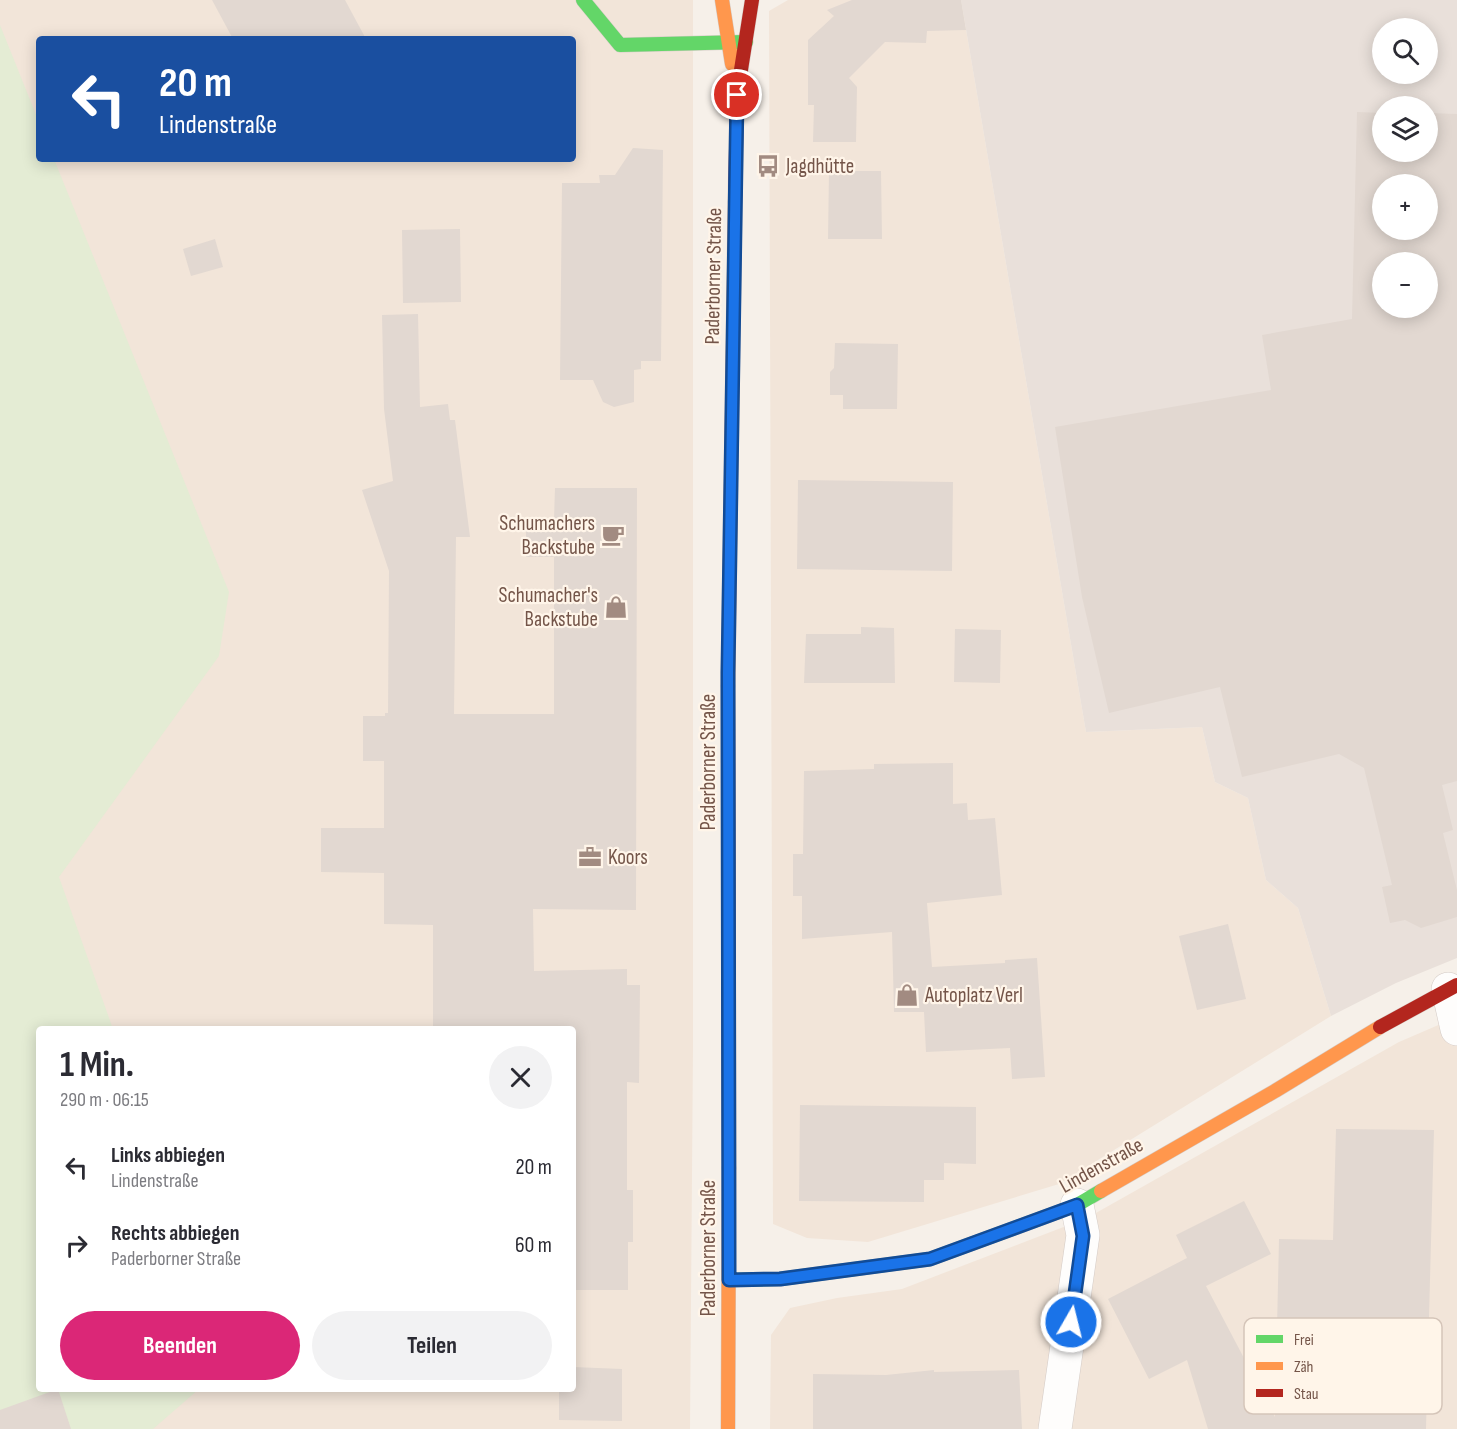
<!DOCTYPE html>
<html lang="de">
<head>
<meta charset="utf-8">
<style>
  :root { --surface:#fff; --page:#f2f2f3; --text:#2b2b33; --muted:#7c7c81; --accent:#db2777 }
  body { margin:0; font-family:"Sofia Sans Condensed",sans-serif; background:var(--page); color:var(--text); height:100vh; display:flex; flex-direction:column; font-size:22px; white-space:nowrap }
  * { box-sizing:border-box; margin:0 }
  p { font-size:20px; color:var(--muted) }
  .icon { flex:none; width:33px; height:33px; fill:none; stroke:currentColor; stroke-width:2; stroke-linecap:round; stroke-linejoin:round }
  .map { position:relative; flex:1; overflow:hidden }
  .panel { position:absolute; left:36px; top:1026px; width:540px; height:366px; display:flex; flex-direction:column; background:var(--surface); border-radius:6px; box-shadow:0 3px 15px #0003 }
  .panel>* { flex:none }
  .guide { position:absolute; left:36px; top:36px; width:540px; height:126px; border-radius:6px; box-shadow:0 3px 15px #0003; background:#1a4fa0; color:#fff; overflow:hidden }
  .buttons { position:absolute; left:1372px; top:18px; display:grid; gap:12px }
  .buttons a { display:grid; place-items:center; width:66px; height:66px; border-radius:50%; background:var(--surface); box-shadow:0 3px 15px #0003; font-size:30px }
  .pin { position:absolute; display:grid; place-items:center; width:51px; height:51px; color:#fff; margin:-26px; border:3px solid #fff; border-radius:50%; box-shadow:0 2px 6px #0007 }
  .me { position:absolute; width:66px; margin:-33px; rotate:8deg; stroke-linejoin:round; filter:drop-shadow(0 0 4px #0008) }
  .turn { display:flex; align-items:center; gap:21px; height:126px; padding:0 24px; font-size:27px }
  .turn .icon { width:78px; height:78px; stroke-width:2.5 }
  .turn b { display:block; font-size:42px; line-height:51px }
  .round { display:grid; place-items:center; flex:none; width:63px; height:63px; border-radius:32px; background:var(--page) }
  .overview { display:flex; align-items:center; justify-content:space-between; height:102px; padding:0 24px }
  h1 { font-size:36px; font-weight:700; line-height:45px }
  .primary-button { display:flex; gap:12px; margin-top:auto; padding:12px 24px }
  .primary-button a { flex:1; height:69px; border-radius:36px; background:var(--accent); color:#fff; font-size:24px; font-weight:700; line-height:69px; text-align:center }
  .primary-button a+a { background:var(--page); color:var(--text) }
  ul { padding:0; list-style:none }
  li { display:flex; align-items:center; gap:18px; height:78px; padding:0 24px }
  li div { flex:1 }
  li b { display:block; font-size:22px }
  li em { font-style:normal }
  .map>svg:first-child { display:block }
</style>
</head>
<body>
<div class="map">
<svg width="1457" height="1429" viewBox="0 0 1457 1429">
  <rect width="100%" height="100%" fill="#f6f0e9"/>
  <g fill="#f2e5d9" fill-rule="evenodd">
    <path d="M0,0H693V1048L690,1429H0ZM39,39H573V159H39ZM39,1029H573V1389H39Z"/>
    <polygon points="788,0 961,0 1086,732 1202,727 1215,782 1248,798 1266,880 1298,908 1331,1016 1059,1184 868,1242 807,1238 773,1224 769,11"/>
    <polygon points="1457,1017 1457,1429 770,1429 771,1335 790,1308 837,1298 902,1289 1087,1218 1399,1042"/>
  </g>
  <path fill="#e9e0da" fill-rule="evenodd" d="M961,0H1457V958L1396,983L1331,1016L1298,908L1266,880L1248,798L1215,782L1202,727L1086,732ZM1383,28H1428V74H1383ZM1383,106H1428V152H1383ZM1383,184H1428V230H1383ZM1383,262H1428V308H1383Z"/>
  <polygon fill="#e4ecd4" points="0,25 39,122 39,159 54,159 229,592 219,656 59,877 113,1029 39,1029 39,1389 199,1389 153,1429 0,1429"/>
  <g fill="#e2d8d1" fill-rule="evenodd">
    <polygon points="212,0 345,0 366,39 233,39"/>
    <polygon points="852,0 961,0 966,30 927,31 926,43 885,42 849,78 857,87 856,142 813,142 814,105 808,105 808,40 834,16 827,10"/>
    <path d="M1357,112L1383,113V152H1428V113L1457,114V781L1442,785L1453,830L1443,833L1457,890V917L1421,928L1405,920L1390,923L1382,887L1392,885L1364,768L1339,754L1242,777L1220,687L1109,713L1082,597L1055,427L1271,390L1262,335L1352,319ZM1383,184H1428V230H1383ZM1383,262H1428V308H1383Z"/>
    <polygon points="633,148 663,150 661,361 641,361 641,369 634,370 634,402 614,407 603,402 593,380 560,380 562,183 600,183 599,175 615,175"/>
    <polygon points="829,171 881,171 882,239 828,239"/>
    <polygon points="460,229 461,302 403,303 402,230"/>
    <polygon points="215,239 223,267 191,276 183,249"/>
    <polygon points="418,314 420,407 448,404 450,420 455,420 470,537 456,537 454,714 554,714 554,557 526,557 526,519 554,519 555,488 637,488 636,910 533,909 534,971 627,969 627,985 640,985 639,1083 627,1082 627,1190 633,1190 633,1242 628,1242 628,1290 573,1290 573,1029 433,1029 433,925 384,924 384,873 321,872 321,828 384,828 384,761 363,761 363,716 385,716 385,713 388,713 389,571 362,490 393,481 384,409 382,315"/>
    <polygon points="835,343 898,344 897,409 843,409 843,395 830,395 830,372 834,368"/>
    <polygon points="798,480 953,482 952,571 797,569"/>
    <polygon points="861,627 894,628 895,683 804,683 806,634 861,634"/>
    <polygon points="955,629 1001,630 1000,683 954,682"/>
    <polygon points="953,763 953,804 967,803 968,820 995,818 1002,895 927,903 932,967 1005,963 1005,960 1037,958 1045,1077 1012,1079 1010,1048 926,1052 924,1012 894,1012 892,932 802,939 802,896 793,896 793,854 803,854 804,771 874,769 874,764"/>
    <polygon points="1228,924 1246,999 1197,1010 1179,936"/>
    <polygon points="800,1105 976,1107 976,1164 944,1163 944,1180 924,1180 924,1202 799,1201"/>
    <polygon points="1336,1129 1434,1130 1426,1429 1208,1429 1187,1360 1149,1379 1108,1299 1187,1258 1176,1235 1244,1201 1271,1254 1206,1286 1275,1417 1279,1239 1333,1240"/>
    <polygon points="573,1367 622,1369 622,1421 559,1420 559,1389 573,1389"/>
    <polygon points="934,1370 934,1372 1019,1370 1022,1429 813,1429 813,1374 886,1375"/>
    <polygon points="58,1389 71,1429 0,1429 0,1410"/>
  </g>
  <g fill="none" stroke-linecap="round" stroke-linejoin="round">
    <g stroke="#d4cbc6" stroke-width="34">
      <g id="street">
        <polyline points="1448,989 1457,1029"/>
        <polyline points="1055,1429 1083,1235 1077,1205"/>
      </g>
    </g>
    <g stroke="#d5cbc6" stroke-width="15">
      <g id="fast">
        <polyline points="583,0 620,45 746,42"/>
        <polyline points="729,1280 780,1279 930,1259 1077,1205 1101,1191"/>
      </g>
    </g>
    <g stroke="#d5cbc6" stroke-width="15">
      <g id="slow">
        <polyline points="722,0 732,64"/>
        <polyline points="728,686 735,202"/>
        <polyline points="1101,1191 1275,1091 1380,1027"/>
        <polyline points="728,1429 729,1168"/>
      </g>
    </g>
    <g stroke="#d5cbc6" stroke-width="15">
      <g id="jam">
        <polyline points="735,202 737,95 752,0"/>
        <polyline points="728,686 729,1168"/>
        <polyline points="1380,1027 1457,985"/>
      </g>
    </g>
    <use href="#street" stroke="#fefdfc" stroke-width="33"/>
    <use href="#fast" stroke="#63d668" stroke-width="14"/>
    <use href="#slow" stroke="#ff974d" stroke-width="14"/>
    <use href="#jam" stroke="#b3261e" stroke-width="14"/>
  </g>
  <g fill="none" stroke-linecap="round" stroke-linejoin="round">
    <g stroke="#114b97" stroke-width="15">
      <polyline id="route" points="737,95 728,673 729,1280 780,1279 930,1259 1077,1205 1083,1236 1071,1322"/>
    </g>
    <use href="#route" stroke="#1a73e8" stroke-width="10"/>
  </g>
  <defs>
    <g id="bus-bare" transform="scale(1.8)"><path d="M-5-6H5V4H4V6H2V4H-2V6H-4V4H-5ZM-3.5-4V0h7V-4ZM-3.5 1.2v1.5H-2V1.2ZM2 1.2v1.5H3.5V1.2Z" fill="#a28b81" stroke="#fff5e9" stroke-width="2.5" paint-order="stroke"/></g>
    <g id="cafe-bare" transform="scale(1.8)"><path d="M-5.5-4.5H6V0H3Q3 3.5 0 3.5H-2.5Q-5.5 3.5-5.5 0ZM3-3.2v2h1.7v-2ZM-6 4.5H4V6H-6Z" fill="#a28b81" stroke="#fff5e9" stroke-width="2.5" paint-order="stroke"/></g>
    <g id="shop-bare" transform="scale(1.8)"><path d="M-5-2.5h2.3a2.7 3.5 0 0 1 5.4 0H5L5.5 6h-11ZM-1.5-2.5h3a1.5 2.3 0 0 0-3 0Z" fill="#a28b81" stroke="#fff5e9" stroke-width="2.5" paint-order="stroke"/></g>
    <g id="office-bare" transform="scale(1.8)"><path d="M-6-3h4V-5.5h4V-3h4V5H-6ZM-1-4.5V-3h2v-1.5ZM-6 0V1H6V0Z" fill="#a28b81" stroke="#fff5e9" stroke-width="2.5" paint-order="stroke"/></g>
  </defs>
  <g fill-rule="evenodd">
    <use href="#bus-bare" x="768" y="166"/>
    <use href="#cafe-bare" x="613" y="535"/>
    <use href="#shop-bare" x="616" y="607"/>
    <use href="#office-bare" x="590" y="857"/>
    <use href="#shop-bare" x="907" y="995"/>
  </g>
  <g text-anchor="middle" stroke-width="4.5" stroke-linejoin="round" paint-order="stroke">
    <g font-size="21" fill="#745549" stroke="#fff5e9" text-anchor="start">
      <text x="786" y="173">Jagdhütte</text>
      <text x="595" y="530" text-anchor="end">Schumachers<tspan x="595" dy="24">Backstube</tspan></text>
      <text x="598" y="602" text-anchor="end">Schumacher's<tspan x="598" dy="24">Backstube</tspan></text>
      <text x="608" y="864">Koors</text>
      <text x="925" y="1002">Autoplatz Verl</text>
    </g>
    <g font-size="21" fill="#745549" stroke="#fff5e9">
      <text transform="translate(713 276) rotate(-89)" y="7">Paderborner Straße</text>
      <text transform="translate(708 762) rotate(-90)" y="7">Paderborner Straße</text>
      <text transform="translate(1101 1165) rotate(-29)" y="7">Lindenstraße</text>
      <text transform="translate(708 1248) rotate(-90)" y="7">Paderborner Straße</text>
    </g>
  </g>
  <rect x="1244" y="1318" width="198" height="96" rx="9" fill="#fff5e9" stroke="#d5c5b9" stroke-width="1.5"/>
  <rect x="1256" y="1335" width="27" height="8" fill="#63d668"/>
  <rect x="1256" y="1362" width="27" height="8" fill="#ff974d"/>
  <rect x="1256" y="1389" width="27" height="8" fill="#b3261e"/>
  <g font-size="16" fill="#745549">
    <text x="1294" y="1345">Frei</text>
    <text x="1294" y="1372">Zäh</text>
    <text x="1294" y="1399">Stau</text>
  </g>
</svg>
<div class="buttons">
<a><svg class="icon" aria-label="search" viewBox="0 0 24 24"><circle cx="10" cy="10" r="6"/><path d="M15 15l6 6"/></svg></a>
<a><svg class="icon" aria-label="layers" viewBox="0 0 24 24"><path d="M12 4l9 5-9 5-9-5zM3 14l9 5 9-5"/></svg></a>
<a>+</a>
<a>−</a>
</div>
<div class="pin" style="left:737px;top:95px;background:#d93025"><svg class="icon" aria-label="arrive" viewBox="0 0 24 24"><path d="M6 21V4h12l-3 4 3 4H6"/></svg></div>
<svg class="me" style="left:1071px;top:1322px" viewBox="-20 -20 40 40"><circle r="17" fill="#1a73e8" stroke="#fff" stroke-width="3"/><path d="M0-11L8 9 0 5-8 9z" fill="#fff"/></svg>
<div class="guide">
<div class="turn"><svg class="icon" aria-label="left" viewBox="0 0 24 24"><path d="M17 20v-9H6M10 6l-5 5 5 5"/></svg><div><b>20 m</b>Lindenstraße</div></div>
</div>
<section class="panel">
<div class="overview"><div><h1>1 Min.</h1><p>290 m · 06:15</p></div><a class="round"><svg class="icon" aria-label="close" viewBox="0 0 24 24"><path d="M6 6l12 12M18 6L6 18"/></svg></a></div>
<ul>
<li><svg class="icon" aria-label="left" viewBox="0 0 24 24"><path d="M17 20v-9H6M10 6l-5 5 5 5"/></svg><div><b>Links abbiegen</b><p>Lindenstraße</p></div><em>20 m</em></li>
<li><svg class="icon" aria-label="right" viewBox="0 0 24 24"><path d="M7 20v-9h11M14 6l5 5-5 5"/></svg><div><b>Rechts abbiegen</b><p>Paderborner Straße</p></div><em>60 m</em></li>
</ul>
<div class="primary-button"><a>Beenden</a><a>Teilen</a></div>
</section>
</div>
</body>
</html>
